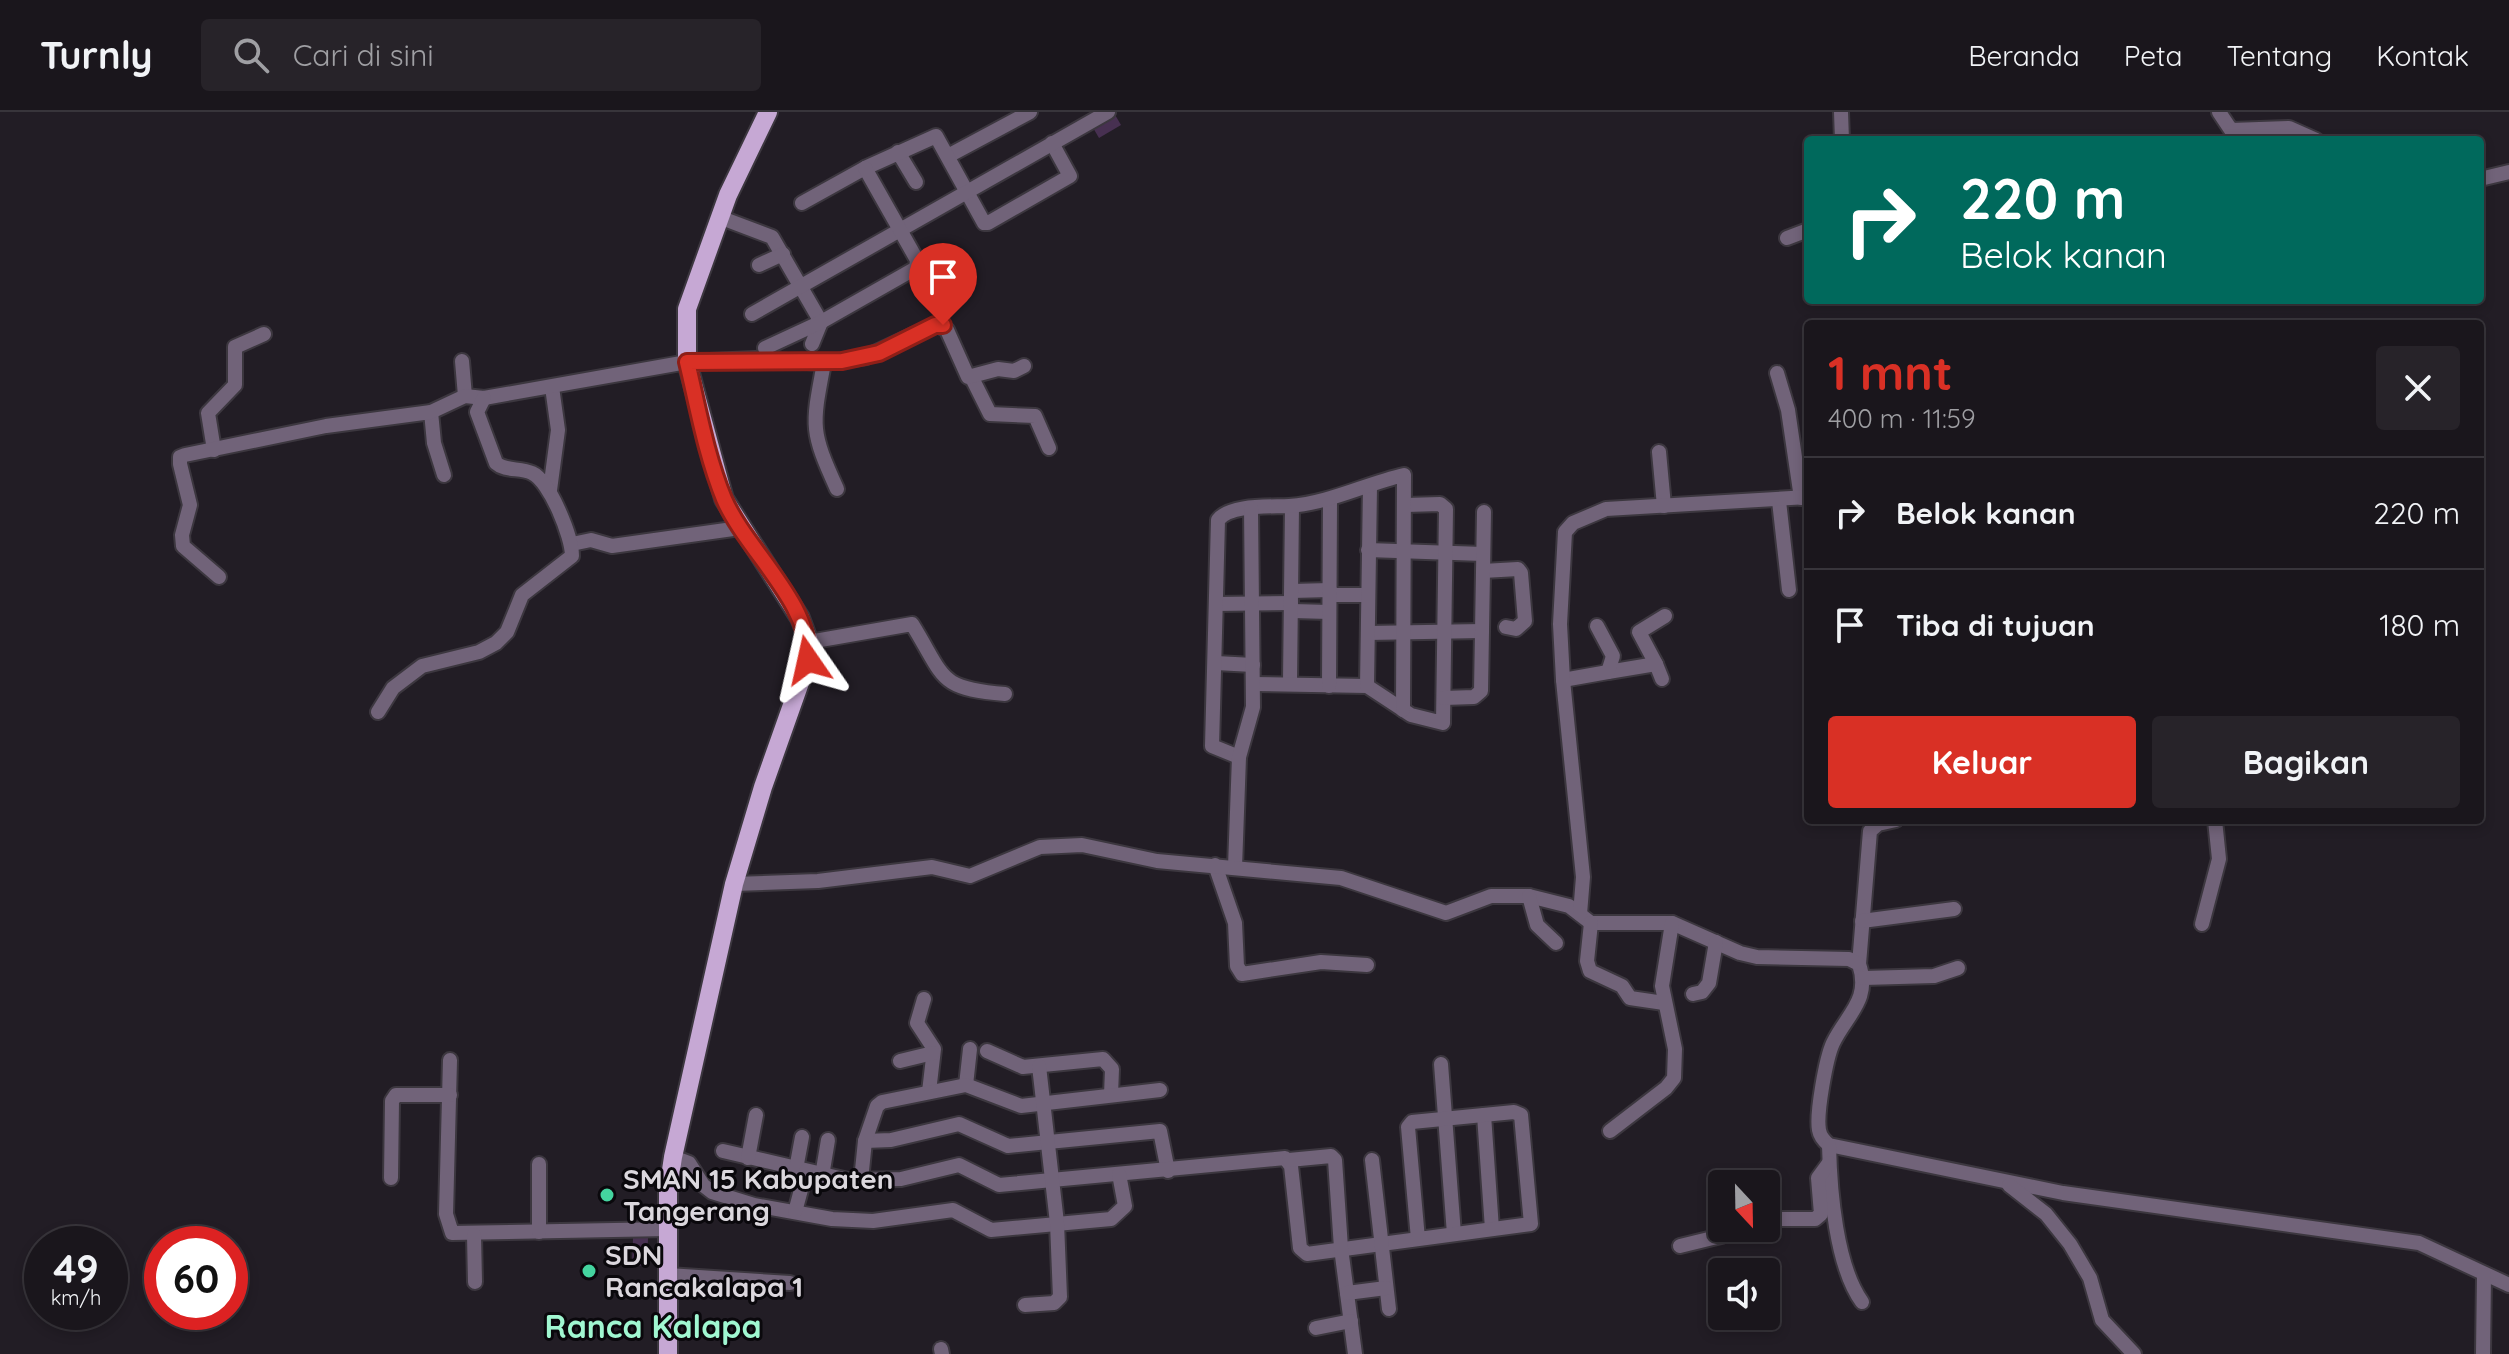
<!DOCTYPE html>
<html lang="id">
<head>
<meta charset="utf-8">
<style>
  :root { --surface:#1a161c; --page:#272329; --text:#f1f3f6; --muted:#9f9fa3; --line:#38353b; --accent:#d93025 }
  body { margin:0; font-family:Quicksand,sans-serif; background:var(--page); color:var(--text); height:100vh; display:flex; flex-direction:column; font-size:30px; white-space:nowrap }
  * { box-sizing:border-box; margin:0 }
  p { font-size:26px; color:var(--muted) }
  .icon { flex:none; width:44px; height:44px; fill:none; stroke:currentColor; stroke-width:2; stroke-linecap:round; stroke-linejoin:round }
  .map { position:relative; flex:1; overflow:hidden }
  .sheet { position:absolute; left:1804px; top:208px; width:680px; height:504px; display:flex; flex-direction:column; background:var(--surface); border-radius:8px; box-shadow:0 4px 12px #0003,0 0 0 2px var(--line) }
  .sheet>* { flex:none }
  .banner { position:absolute; left:1804px; top:24px; width:680px; height:168px; border-radius:8px; box-shadow:0 4px 12px #0003,0 0 0 2px var(--line); background:#00695c; color:#fff; overflow:hidden }
  .needle { width:52px; rotate:158deg }
  .controls { position:absolute; left:1708px; top:1058px; display:grid; gap:16px }
  .controls a { display:grid; place-items:center; width:72px; height:72px; border-radius:8px; background:var(--surface); box-shadow:0 4px 12px #0003,0 0 0 2px var(--line); font-size:40px }
  .speed { position:absolute; left:24px; top:1114px; display:flex; gap:16px; font-size:40px; font-weight:700; text-align:center }
  .speed>* { display:grid; place-content:center; width:104px; height:104px; border-radius:50%; background:var(--surface); box-shadow:0 4px 12px #0003,0 0 0 2px var(--line); line-height:1 }
  .speed small { font-size:20px; font-weight:400 }
  .speed .limit { border:12px solid #d22; background:#fff; color:#111 }
  .pin { position:absolute; display:grid; place-items:center; width:68px; height:68px; color:#fff; margin:-82px -34px; border-radius:50% 50% 50% 0; rotate:-45deg; box-shadow:0 0 8px #0007 }
  .pin .icon { rotate:45deg }
  .me { position:absolute; width:88px; margin:-44px; rotate:349deg; stroke-linejoin:round; filter:drop-shadow(0 0 6px #0008) }
  .turn { display:flex; align-items:center; gap:28px; height:168px; padding:0 24px; font-size:36px }
  .turn .icon { width:104px; height:104px; stroke-width:2.5 }
  .turn b { display:block; font-size:56px; line-height:68px }
  .round { display:grid; place-items:center; flex:none; width:84px; height:84px; border-radius:8px; background:var(--page) }
  .summary { display:flex; align-items:center; justify-content:space-between; height:136px; padding:0 24px }
  h1 { font-size:48px; font-weight:700; line-height:60px; color:var(--accent) }
  .button { display:flex; gap:16px; margin-top:auto; padding:16px 24px }
  .button a { flex:1; height:92px; border-radius:8px; background:var(--accent); color:#fff; font-size:32px; font-weight:700; line-height:92px; text-align:center }
  .button a+a { background:var(--page); color:var(--text) }
  ul { padding:0; list-style:none }
  li { display:flex; align-items:center; gap:24px; height:112px; padding:0 24px; border-top:2px solid var(--line) }
  li div { flex:1 }
  li b { display:block; font-size:30px }
  li em { font-style:normal }
  header { display:flex; align-items:center; gap:48px; box-sizing:border-box; height:112px; padding:0 40px; background:var(--surface); border-bottom:2px solid var(--line) }
  header strong { font-size:38px }
  nav { display:flex; gap:44px; margin-inline-start:auto; font-size:28px }
  .search { width:560px; height:72px; background:var(--page); display:flex; align-items:center; gap:20px; box-sizing:border-box; padding:0 28px; border-radius:8px; color:var(--muted); font-size:30px }
  .map>svg:first-child { display:block }
</style>
</head>
<body>
<header>
<strong>Turnly</strong>
<div class="search"><svg class="icon" aria-label="search" viewBox="0 0 24 24"><circle cx="10" cy="10" r="6"/><path d="M15 15l6 6"/></svg>Cari di sini</div>
<nav><a>Beranda</a><a>Peta</a><a>Tentang</a><a>Kontak</a></nav>
</header>
<div class="map">
<svg width="2509" height="1242" viewBox="0 0 2509 1242">
  <rect width="100%" height="100%" fill="#221d25"/>
  <g fill="#473051">
    <polygon points="1114,1 1121,13 1099,26 1092,14"/>
    <polygon points="633,1126 648,1126 647,1154 632,1153"/>
  </g>
  <g fill="none" stroke-linecap="round" stroke-linejoin="round">
    <g stroke="#3c373f" stroke-width="18">
      <g id="minor">
        <polyline points="1841,0 1842,28"/>
        <polyline points="2219,0 2231,18 2289,16 2316,28"/>
        <polyline points="898,40 916,70"/>
        <polyline points="948,44 1030,0"/>
        <polyline points="2480,67 2509,60"/>
        <polyline points="802,91 865,56 936,24 984,111 988,111 1070,64 1052,31"/>
        <polyline points="719,105 772,125 821,210 812,232"/>
        <polyline points="1787,126 1808,118"/>
        <polyline points="759,153 783,142"/>
        <polyline points="752,202 1108,0"/>
        <polyline points="765,236 821,210 916,156 917,148 865,56"/>
        <polyline points="462,249 465,284"/>
        <path d="M824,251C812,314 810,318 837,377"/>
        <polyline points="1777,261 1788,298 1801,386"/>
        <polyline points="972,266 990,302 1035,304 1049,336"/>
        <polyline points="431,300 434,331 444,363"/>
        <polyline points="214,338 208,301 235,273 235,235 264,222"/>
        <polyline points="1659,340 1664,394"/>
        <polyline points="550,378 558,318 552,275"/>
        <polyline points="1779,389 1789,478"/>
        <polyline points="572,432 591,428 612,434 740,416"/>
        <polyline points="1368,438 1483,442"/>
        <polyline points="1483,459 1518,457 1521,461 1525,509 1516,517 1506,515"/>
        <polyline points="219,465 183,434 182,423 190,393 180,352 180,345 185,343 326,314 431,300 465,284 484,286 687,250 755,247 824,251 866,245 937,212 947,218 968,265 998,257 1014,259 1024,254"/>
        <polyline points="1292,479 1330,478"/>
        <polyline points="1331,483 1367,483"/>
        <polyline points="1216,492 1291,491"/>
        <polyline points="1293,499 1329,500"/>
        <polyline points="1368,521 1482,519"/>
        <path d="M809,530L912,512C946,567 937,576 1005,582"/>
        <polyline points="1216,551 1253,553"/>
        <polyline points="1656,552 1662,567"/>
        <polyline points="1608,560 1656,552 1639,520 1665,504"/>
        <polyline points="1563,568 1608,560 1613,544 1597,514"/>
        <polyline points="1290,570 1292,394"/>
        <polyline points="1253,572 1367,574 1411,603 1443,611 1446,397 1440,392 1406,393"/>
        <polyline points="1329,574 1330,389"/>
        <polyline points="1367,574 1370,374"/>
        <polyline points="1444,586 1474,585 1481,579 1484,400"/>
        <path d="M378,600L393,576L422,554L479,540L496,531L507,520L522,483L572,444C572,425 550,369 532,361C520,355 506,360 496,351L477,300L484,286"/>
        <path d="M1239,645L1212,634L1218,408C1230,392 1270,395 1289,394C1330,391 1365,372 1404,363L1403,598"/>
        <path d="M1896,708L1878,712L1870,719L1859,852C1871,888 1847,902 1833,931C1826,946 1816,1002 1819,1018C1820,1024 1824,1029 1829,1033L2063,1081L2419,1131L2509,1173"/>
        <polyline points="1215,753 1235,811 1237,854 1242,862 1321,850 1367,853"/>
        <polyline points="1235,755 1239,645 1253,595 1251,396"/>
        <polyline points="734,772 818,769 932,755 970,764 1040,735 1082,733 1157,749 1341,766 1446,801 1491,784 1529,784 1569,794 1591,811 1672,811 1740,841 1757,845 1849,847 1859,852"/>
        <polyline points="1529,784 1537,813 1556,831"/>
        <polyline points="1580,802 1583,765 1563,568 1560,512 1565,420 1573,411 1606,397 1808,385"/>
        <polyline points="1862,809 1954,797"/>
        <polyline points="1591,811 1587,849 1590,859 1622,874 1630,886 1664,891"/>
        <polyline points="2202,812 2219,747 2215,708"/>
        <polyline points="1864,866 1934,864 1958,856"/>
        <polyline points="1693,882 1702,880 1709,871 1716,830"/>
        <polyline points="924,887 917,911 934,937 929,980"/>
        <polyline points="987,939 1023,955 1103,947 1112,957 1111,983"/>
        <polyline points="450,948 446,1102 452,1121 667,1117"/>
        <polyline points="900,949 933,941"/>
        <polyline points="1441,952 1454,1122"/>
        <polyline points="966,973 970,937"/>
        <polyline points="1484,1003 1492,1117"/>
        <polyline points="1610,1019 1666,976 1674,966 1675,937 1662,874 1672,811"/>
        <polyline points="865,1029 891,1028 959,1012 1008,1034 1160,1019 1168,1059"/>
        <path d="M1829,1033C1830,1079 1836,1154 1862,1190"/>
        <polyline points="723,1039 848,1068 901,1067 959,1053 999,1073 1285,1046 1291,1054 1300,1136 1307,1142 1531,1112 1521,1003 1514,1000 1412,1010 1408,1015 1418,1127"/>
        <polyline points="673,1045 689,1051 703,1073 712,1080 754,1093 832,1107 873,1109 953,1098 991,1118 1111,1107 1125,1094 1119,1062"/>
        <polyline points="748,1046 756,1003"/>
        <polyline points="1289,1048 1331,1044 1335,1048 1341,1136 1355,1242"/>
        <polyline points="1372,1048 1389,1197"/>
        <polyline points="539,1052 539,1120"/>
        <polyline points="796,1057 802,1025"/>
        <polyline points="822,1064 828,1028"/>
        <polyline points="391,1066 392,989 396,983 450,983"/>
        <polyline points="861,1068 865,1029 877,994 882,990 966,973 1021,994 1160,978"/>
        <polyline points="2009,1073 2046,1102 2070,1132 2090,1166 2102,1208 2134,1242"/>
        <polyline points="795,1100 806,1059"/>
        <polyline points="1766,1107 1815,1107 1821,1102 1818,1066 1829,1051"/>
        <polyline points="474,1123 475,1170"/>
        <polyline points="1680,1134 1721,1124 1734,1116"/>
        <polyline points="668,1163 790,1171"/>
        <polyline points="1347,1181 1386,1176"/>
        <polyline points="1025,1193 1054,1191 1060,1185 1057,1111 1039,954"/>
        <polyline points="1316,1216 1351,1209"/>
        <polyline points="941,1237 942,1242"/>
        <polyline points="2483,1242 2484,1163"/>
      </g>
    </g>
    <g stroke="#3c373f" stroke-width="22">
      <polyline id="major" points="668,1242 668,1078 673,1045 734,772 763,675 808,548 809,530 800,506 724,387 687,250 687,197 728,83 768,0"/>
    </g>
    <use href="#minor" stroke="#716379" stroke-width="14"/>
    <use href="#major" stroke="#c6a8d4" stroke-width="18"/>
  </g>
  <g fill="none" stroke-linecap="round" stroke-linejoin="round">
    <g stroke="#8d1f18" stroke-width="20">
      <path id="route" d="M808,548C812,492 746,438 724,387C706,343 698,296 687,250L842,249L879,241L935,213H943"/>
    </g>
    <use href="#route" stroke="#d93025" stroke-width="14"/>
  </g>
  <g fill="#44d49f" stroke="#0a080c" stroke-width="3">
    <circle cx="607" cy="1083" r="8"/>
    <circle cx="589" cy="1159" r="8"/>
  </g>
  <g text-anchor="middle" stroke-width="6" stroke-linejoin="round" paint-order="stroke">
    <g font-size="28" font-weight="bold" fill="#dbd7dd" stroke="#0a080c" text-anchor="start">
      <text x="623" y="1077">SMAN 15 Kabupaten<tspan x="623" dy="32">Tangerang</tspan></text>
      <text x="605" y="1153">SDN<tspan x="605" dy="32">Rancakalapa 1</tspan></text>
    </g>
    <g font-size="32" font-weight="bold" fill="#a0f7d1" stroke="#0a080c">
      <text x="653" y="1226">Ranca Kalapa</text>
    </g>
  </g>
</svg>
<div class="controls">
<a><svg class="needle" viewBox="-14 -14 28 28"><path d="M0-13l5 13h-10z" fill="#e53935"/><path d="M0 13l5-13h-10z" fill="#9f9fa3"/></svg></a>
<a><svg class="icon" aria-label="sound" viewBox="0 0 24 24"><path d="M4 9h4l5-4v14l-5-4H4zM17 9q2 3 0 6"/></svg></a>
</div>
<div class="speed"><div>49<small>km/h</small></div><div class="limit">60</div></div>
<div class="pin" style="left:943px;top:213px;background:#d93025"><svg class="icon" aria-label="arrive" viewBox="0 0 24 24"><path d="M6 21V4h12l-3 4 3 4H6"/></svg></div>
<svg class="me" style="left:808px;top:548px" viewBox="-20 -20 40 40"><path d="M0-17L14 15 0 8-14 15z" fill="#d93025" stroke="#fff" stroke-width="4"/></svg>
<div class="banner">
<div class="turn"><svg class="icon" aria-label="right" viewBox="0 0 24 24"><path d="M7 20v-9h11M14 6l5 5-5 5"/></svg><div><b>220 m</b>Belok kanan</div></div>
</div>
<section class="sheet">
<div class="summary"><div><h1>1 mnt</h1><p>400 m · 11:59</p></div><a class="round"><svg class="icon" aria-label="close" viewBox="0 0 24 24"><path d="M6 6l12 12M18 6L6 18"/></svg></a></div>
<ul>
<li><svg class="icon" aria-label="right" viewBox="0 0 24 24"><path d="M7 20v-9h11M14 6l5 5-5 5"/></svg><div><b>Belok kanan</b></div><em>220 m</em></li>
<li><svg class="icon" aria-label="arrive" viewBox="0 0 24 24"><path d="M6 21V4h12l-3 4 3 4H6"/></svg><div><b>Tiba di tujuan</b></div><em>180 m</em></li>
</ul>
<div class="button"><a>Keluar</a><a>Bagikan</a></div>
</section>
</div>
</body>
</html>
